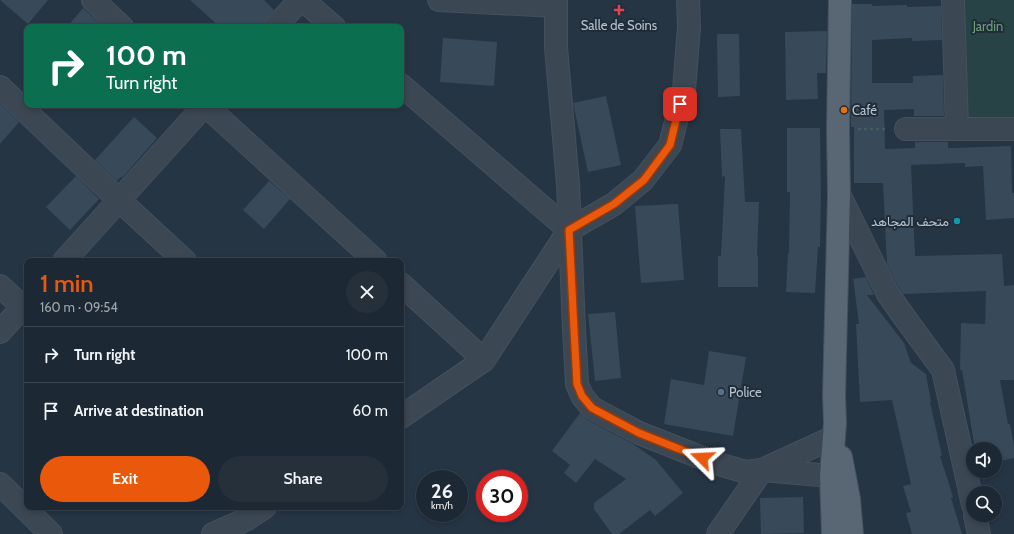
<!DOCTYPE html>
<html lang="en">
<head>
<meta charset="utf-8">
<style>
  :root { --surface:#1c2833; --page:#25303b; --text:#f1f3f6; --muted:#a0a6ac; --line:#3a444e; --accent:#ea580c }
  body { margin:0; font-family:Cabin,Vazirmatn,sans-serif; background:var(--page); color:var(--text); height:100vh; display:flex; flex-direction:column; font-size:15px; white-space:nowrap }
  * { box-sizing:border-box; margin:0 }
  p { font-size:13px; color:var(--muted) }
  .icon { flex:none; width:22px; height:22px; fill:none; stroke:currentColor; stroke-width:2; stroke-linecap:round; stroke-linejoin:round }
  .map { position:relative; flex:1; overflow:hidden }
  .sheet { position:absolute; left:24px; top:258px; width:380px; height:252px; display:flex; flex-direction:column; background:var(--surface); border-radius:8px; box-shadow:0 2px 6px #0003,0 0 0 1px var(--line) }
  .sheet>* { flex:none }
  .hud { position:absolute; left:24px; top:24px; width:380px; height:84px; border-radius:8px; box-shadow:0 2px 6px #0003,0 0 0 1px var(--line); background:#0b6e4f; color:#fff; overflow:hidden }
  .controls { position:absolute; left:966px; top:442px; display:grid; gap:8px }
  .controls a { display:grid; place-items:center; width:36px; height:36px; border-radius:50%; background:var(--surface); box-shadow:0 2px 6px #0003,0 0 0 1px var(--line); font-size:20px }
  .speed { position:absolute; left:416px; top:470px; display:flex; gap:8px; font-size:20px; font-weight:700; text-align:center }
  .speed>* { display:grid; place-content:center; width:52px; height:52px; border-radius:50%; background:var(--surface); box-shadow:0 2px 6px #0003,0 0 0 1px var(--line); line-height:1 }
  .speed small { font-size:10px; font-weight:400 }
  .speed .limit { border:6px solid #d22; background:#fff; color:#111 }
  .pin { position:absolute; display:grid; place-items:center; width:34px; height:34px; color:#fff; margin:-17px; border-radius:8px; box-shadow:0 2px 6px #0006 }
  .me { position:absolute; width:44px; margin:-22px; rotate:291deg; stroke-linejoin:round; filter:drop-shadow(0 0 3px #0008) }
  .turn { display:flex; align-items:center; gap:14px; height:84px; padding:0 16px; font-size:18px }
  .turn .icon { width:52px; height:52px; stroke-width:2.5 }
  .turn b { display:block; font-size:28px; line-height:34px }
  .round { display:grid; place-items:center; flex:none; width:42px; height:42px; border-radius:21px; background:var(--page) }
  .overview { display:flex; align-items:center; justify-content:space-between; height:68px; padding:0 16px }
  h1 { font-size:24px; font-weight:600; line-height:30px; color:var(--accent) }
  .cta { display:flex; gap:8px; margin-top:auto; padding:8px 16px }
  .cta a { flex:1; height:46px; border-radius:24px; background:var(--accent); color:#fff; font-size:16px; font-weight:600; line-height:46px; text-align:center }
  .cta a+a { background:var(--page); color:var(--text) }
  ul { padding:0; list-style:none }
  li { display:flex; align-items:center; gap:12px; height:56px; padding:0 16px; border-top:1px solid var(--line) }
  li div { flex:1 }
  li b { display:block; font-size:15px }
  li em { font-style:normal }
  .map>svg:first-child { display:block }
</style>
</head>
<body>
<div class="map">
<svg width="1014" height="534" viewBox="0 0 1014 534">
  <rect width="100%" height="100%" fill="#263544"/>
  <polygon fill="#284345" points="961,0 1014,0 1014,121 966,123"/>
  <g fill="#38495a">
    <polygon points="0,0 48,0 28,24"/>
    <polygon points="190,0 264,0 274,10 266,19 263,24 263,27 220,27"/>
    <polygon points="852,4 872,4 872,6 907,5 907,7 941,6 942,40 912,41 912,38 872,40 872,83 913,83 913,76 943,75 944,116 914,116 914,109 884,110 885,149 915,148 915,142 948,142 948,148 953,148 1011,146 1012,193 1014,193 1014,218 986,220 983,166 965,167 965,163 911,165 915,256 1002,254 1004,286 1014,285 1014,380 1000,380 1008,424 1010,424 1014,446 1014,458 995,462 995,449 975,449 962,370 960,370 961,323 985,324 986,291 903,294 899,288 887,264 883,183 854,183 854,127 851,127"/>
    <polygon points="83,8 84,9 104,27 67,27"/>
    <polygon points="827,31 826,73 817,73 818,99 786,100 785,32"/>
    <polygon points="717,34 739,34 740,96 718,97"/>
    <polygon points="443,38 497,42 494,86 440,82"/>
    <polygon points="606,96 621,165 588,172 573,103"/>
    <polygon points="0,104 19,122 0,144"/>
    <polygon points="134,117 157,138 122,178 121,177 117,181 95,160"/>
    <polygon points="787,128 820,128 821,198 820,247 818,247 815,293 786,292 788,253 789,253 790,192 787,192"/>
    <polygon points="720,129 741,129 745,202 759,202 757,256 758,256 758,287 718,287 718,256 721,256 725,176 722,177"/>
    <polygon points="76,176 99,199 70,230 46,207"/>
    <polygon points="269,181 290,199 264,229 243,210"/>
    <polygon points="678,204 684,280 641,283 635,206"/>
    <polygon points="866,277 874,295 867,295 904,343 911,363 926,374 931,402 930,402 942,456 940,456 953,497 951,498 962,534 912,534 906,513 911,512 903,486 911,484 892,400 860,402 856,324 859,324 853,278 854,279"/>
    <polygon points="615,312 621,378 595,381 588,314"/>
    <polygon points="709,351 746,357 733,436 664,424 671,379 704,385"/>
    <polygon points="580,413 586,419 633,444 656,460 683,493 655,516 650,510 619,534 612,534 594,509 594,503 626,479 595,459 576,483 564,473 570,465 552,451"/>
    <polygon points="803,497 804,533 761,534 760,498"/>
  </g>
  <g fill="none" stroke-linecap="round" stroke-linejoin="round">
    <g stroke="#45505d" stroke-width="24">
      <g id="minor">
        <polyline points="93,0 122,27"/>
        <polyline points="303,0 334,27"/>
        <polyline points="439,0 556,6"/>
        <polyline points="556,0 556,47 568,184 574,329 577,384 582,396 592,408 639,433 715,463 746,472 762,470 831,476"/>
        <polyline points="953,0 957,129"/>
        <polyline points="275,27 300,0"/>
        <polyline points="401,85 569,230"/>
        <polyline points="0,87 119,200 185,261"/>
        <polyline points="906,129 1014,129"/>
        <polyline points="839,194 888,294 902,314 943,370 973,505"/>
        <polyline points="64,261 205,105 376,261"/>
        <polyline points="401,284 484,360"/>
        <polyline points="0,286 27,311"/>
        <polyline points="0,332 27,302"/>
        <polyline points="401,417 484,360 569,230 614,204 643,180 670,145 684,90 689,27 688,0"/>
        <polyline points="0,484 51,534"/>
        <polyline points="975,515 979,534"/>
        <polyline points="213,534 247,519 265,507"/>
        <polyline points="718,534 762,470 834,437"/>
      </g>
    </g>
    <g stroke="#45505d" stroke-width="24">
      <g id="major">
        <polyline points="841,457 849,499 852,534"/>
        <polyline points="833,534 831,476 835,423 834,395 839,194 838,129 840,0"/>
      </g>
    </g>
    <polyline stroke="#425c5c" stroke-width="2.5" stroke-dasharray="3 3" stroke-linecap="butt" points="858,129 885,129"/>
    <use href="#minor" stroke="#3b4753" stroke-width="22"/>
    <use href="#major" stroke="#596673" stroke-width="22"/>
  </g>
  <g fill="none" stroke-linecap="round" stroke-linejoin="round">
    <g stroke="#983908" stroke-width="10">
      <polyline id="route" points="680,104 670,145 644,180 614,204 569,230 574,329 577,384 582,396 592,408 639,433 702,458"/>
    </g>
    <use href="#route" stroke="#ea580c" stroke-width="7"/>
  </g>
  <path fill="#e0444e" stroke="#1f2c39" stroke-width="1.5" d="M617 4h4v4h4v4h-4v4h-4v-4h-4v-4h4z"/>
  <circle fill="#e8710a" stroke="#1f2c39" stroke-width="1.5" cx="844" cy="110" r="4"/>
  <circle fill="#0f9aa8" stroke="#1f2c39" stroke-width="1.5" cx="957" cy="221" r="4"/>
  <circle fill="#5c6f8a" stroke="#1f2c39" stroke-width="1.5" cx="721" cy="392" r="4"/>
  <g text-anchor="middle" stroke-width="4" stroke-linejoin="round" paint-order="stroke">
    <g font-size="13" fill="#b8c2cd" stroke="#1f2c39" text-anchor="start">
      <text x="619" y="30" text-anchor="middle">Salle de Soins</text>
      <text x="852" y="115">Café</text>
      <text x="949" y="226" text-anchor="end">متحف المجاهد</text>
      <text x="729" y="397">Police</text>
    </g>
    <g font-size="13" fill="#6f9f77" stroke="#1f2c39">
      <text x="988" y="31">Jardin</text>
    </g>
  </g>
</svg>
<div class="controls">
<a><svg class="icon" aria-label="sound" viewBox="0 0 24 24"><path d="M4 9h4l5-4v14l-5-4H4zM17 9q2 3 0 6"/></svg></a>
<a><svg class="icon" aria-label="search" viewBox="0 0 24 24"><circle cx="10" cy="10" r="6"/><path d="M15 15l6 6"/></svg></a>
</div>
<div class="speed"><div>26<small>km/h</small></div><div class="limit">30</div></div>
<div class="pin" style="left:680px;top:104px;background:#d93025"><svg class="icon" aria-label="arrive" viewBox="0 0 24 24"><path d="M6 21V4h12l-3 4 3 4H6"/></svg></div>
<svg class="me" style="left:702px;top:458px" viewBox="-20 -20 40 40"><path d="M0-17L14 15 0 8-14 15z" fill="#ea580c" stroke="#fff" stroke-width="4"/></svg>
<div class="hud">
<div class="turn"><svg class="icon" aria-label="right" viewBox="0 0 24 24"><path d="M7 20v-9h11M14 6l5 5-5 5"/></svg><div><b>100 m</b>Turn right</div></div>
</div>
<section class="sheet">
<div class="overview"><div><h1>1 min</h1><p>160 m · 09:54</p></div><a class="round"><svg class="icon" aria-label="close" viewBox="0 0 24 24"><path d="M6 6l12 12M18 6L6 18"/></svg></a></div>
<ul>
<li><svg class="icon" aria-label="right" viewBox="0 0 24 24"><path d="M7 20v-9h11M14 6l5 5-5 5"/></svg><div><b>Turn right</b></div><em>100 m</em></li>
<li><svg class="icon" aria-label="arrive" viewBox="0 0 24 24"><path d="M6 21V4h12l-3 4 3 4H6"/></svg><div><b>Arrive at destination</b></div><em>60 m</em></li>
</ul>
<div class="cta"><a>Exit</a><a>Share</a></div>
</section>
</div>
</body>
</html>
